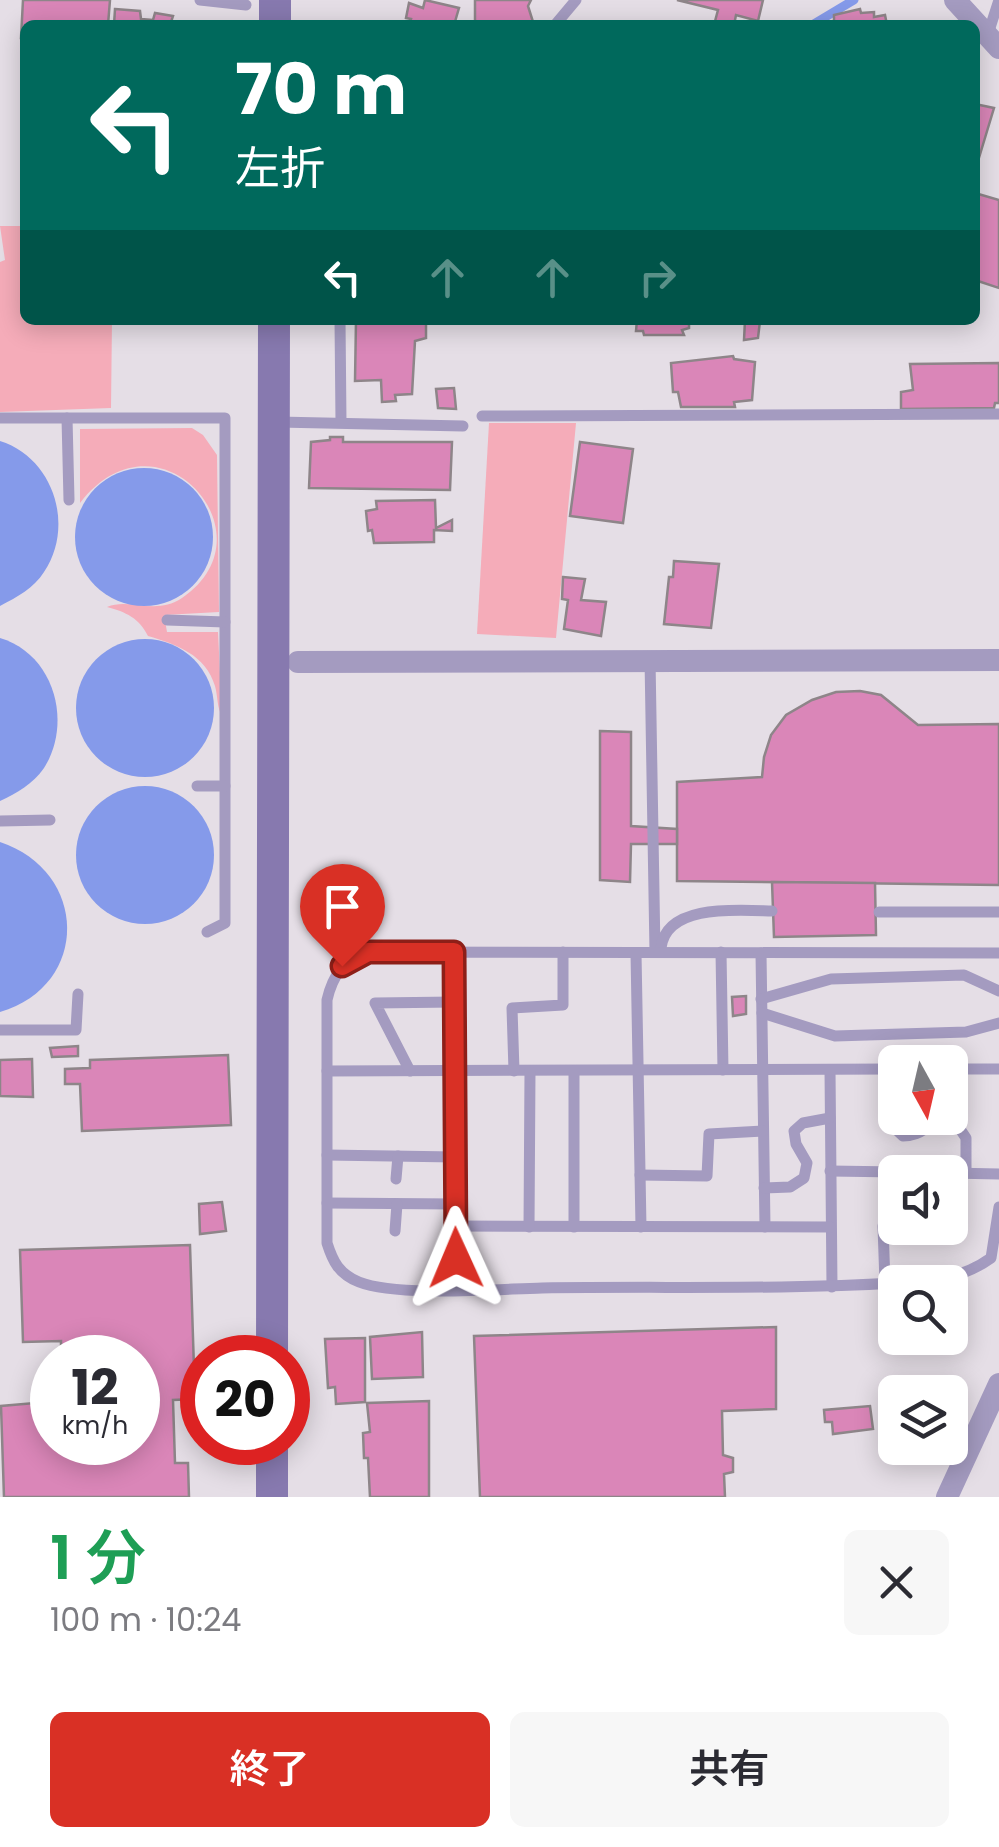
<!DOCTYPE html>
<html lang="ja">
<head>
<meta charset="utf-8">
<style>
  :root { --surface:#fff; --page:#f7f7f7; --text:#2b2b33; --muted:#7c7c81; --accent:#d93025 }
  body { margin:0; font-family:Poppins,"Noto Sans JP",sans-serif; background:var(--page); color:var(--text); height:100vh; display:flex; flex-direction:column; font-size:38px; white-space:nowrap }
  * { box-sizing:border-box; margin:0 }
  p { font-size:32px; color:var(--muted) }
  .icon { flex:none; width:55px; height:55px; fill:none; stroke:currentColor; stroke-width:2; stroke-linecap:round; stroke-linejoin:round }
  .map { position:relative; height:1497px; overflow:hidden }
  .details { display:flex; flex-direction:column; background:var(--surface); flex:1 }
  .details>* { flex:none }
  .top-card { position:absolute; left:20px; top:20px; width:960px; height:305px; border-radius:15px; box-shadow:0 5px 25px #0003; background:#00695c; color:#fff; overflow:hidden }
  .needle { width:65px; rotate:172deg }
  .controls { position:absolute; left:878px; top:1045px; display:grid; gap:20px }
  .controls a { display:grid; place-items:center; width:90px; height:90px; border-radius:15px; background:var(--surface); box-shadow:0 5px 25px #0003; font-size:50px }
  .speed { position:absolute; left:30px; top:1335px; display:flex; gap:20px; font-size:50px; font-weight:700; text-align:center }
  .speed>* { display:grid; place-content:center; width:130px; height:130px; border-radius:50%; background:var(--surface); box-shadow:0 5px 25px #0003; line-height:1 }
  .speed small { font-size:25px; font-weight:400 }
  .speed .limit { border:15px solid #d22; background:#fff; color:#111 }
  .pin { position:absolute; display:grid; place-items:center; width:85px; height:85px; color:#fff; margin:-102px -42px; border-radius:50% 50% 50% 0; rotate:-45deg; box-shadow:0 0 10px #0007 }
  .pin .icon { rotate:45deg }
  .me { position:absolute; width:110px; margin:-55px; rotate:359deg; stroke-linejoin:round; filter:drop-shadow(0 0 8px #0008) }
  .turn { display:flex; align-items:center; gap:35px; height:210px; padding:0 50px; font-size:45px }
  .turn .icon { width:130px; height:130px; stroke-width:2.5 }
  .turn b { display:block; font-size:70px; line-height:85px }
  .lanes { display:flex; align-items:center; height:95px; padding:0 50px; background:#0003; justify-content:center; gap:50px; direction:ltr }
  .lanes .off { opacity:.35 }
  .round { display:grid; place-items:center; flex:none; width:105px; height:105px; border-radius:15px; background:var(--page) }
  .headline { display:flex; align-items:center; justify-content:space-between; height:170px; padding:0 50px }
  h1 { font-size:60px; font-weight:600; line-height:75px; color:#1e9e55 }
  .action { display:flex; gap:20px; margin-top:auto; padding:20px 50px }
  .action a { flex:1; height:115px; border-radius:15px; background:var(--accent); color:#fff; font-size:40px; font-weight:600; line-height:115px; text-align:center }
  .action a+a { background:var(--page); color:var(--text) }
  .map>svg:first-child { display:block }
</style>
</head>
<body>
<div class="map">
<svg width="999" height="1497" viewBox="0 0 999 1497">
  <rect width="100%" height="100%" fill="#e5dee6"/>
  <g fill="#f5acb9">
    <polygon points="0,226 25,226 25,320 112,320 111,408 0,412 0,262 5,260"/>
    <polygon points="489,423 576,423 556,638 477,634"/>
    <path d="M192,428L203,435L217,455L219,612L164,615L167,632H218L222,716C217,708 218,697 215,686C206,655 176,644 148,636C139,618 126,612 107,607C129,597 155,616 182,598C276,535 158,402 80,503V429Z"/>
  </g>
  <g fill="#859aea">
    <path d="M0,441C54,458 75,526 44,572C34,588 17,597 0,606Z"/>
    <circle cx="144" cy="537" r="69"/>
    <path d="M0,638C54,654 73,722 44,768C33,784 17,793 0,801Z"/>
    <circle cx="145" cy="708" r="69"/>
    <circle cx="145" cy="855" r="69"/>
    <path d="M0,842C88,871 91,985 0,1012Z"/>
  </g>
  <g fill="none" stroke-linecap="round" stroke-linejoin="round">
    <polyline stroke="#859aea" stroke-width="9" points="812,25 854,0"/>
  </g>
  <g fill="#da86b8" stroke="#8e8589" stroke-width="2.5">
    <polygon points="23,0 110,0 108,25 25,25 25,38 21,38"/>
    <polygon points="425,0 459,8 454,25 409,25 411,19 406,18 409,3 423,8"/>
    <polygon points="475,0 531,0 528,6 534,25 469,25 468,22 475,21"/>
    <polygon points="677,0 763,0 758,21 736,15 734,25 714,25 718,10"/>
    <polygon points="115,9 140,11 141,19 153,20 155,13 173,16 171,22 183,22 182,25 114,25"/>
    <polygon points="860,9 861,13 874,12 874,17 885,15 887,25 826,25 834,24 834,15"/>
    <polygon points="975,104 994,108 975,171"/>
    <polygon points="975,193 999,200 999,288 975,280"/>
    <polygon points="356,320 426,320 426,338 415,341 412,394 395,395 396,401 382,402 381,380 355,381"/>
    <polygon points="637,320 689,320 689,328 682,330 684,335 644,335 643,331 636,331"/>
    <polygon points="745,320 760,321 758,338 744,340"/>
    <polygon points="733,356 734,359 755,362 752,400 734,402 735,407 681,407 678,392 673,392 671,363"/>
    <polygon points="999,363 999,403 995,403 994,408 901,409 901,392 913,390 910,364"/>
    <polygon points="454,388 456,409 438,408 436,389"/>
    <polygon points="330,437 343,437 343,442 452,442 450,490 309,488 311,442 330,440"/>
    <polygon points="580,442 633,449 623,523 570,516"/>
    <polygon points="435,500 436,528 452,520 452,531 434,530 434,542 374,543 372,530 368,531 366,511 377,509 376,501"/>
    <polygon points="674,561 719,564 711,628 664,624 669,577 673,577"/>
    <polygon points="563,577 585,579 581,600 606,602 601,636 564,629 568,600 562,599"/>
    <polygon points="860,691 881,695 918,725 999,724 999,885 677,881 677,782 762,777 764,757 771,735 786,715 812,700 836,692"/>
    <polygon points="600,731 631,732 631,826 677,829 677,844 631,844 630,882 600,880"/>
    <polygon points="772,882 875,883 876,935 774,937"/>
    <polygon points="746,996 746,1014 733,1016 732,997"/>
    <polygon points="78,1046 78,1056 52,1057 50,1048"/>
    <polygon points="228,1055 231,1125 82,1131 80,1084 65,1084 65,1069 90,1068 90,1060"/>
    <polygon points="32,1059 33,1097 0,1096 0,1060"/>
    <polygon points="222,1202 226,1231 200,1234 199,1204"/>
    <polygon points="190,1245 195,1399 173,1400 175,1463 188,1463 189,1497 4,1497 1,1406 46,1402 47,1434 52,1434 52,1442 138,1442 138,1358 70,1358 70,1353 61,1353 61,1341 23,1342 20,1250"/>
    <polygon points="776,1327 776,1409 722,1411 723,1455 733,1458 733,1472 724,1474 725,1497 480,1497 474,1336"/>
    <polygon points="422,1332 423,1377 372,1379 370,1337"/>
    <polygon points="365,1338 365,1402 336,1404 335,1387 328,1388 325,1339"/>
    <polygon points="429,1401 429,1497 370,1497 368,1458 364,1458 363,1433 370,1432 367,1403"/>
    <polygon points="870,1406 873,1429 833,1434 832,1422 825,1422 824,1410"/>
  </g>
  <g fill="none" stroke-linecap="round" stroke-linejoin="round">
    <g stroke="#a49bc0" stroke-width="11">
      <polyline points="200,0 246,5"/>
      <polyline points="555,25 576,0"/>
      <polyline points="988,34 999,0"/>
      <polyline points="340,320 341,422"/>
      <polyline points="482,416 999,414"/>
      <polyline points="0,418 225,418 225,923 207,932"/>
      <polyline points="67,418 69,500"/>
      <polyline points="278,422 463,426"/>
      <polyline points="167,620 225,622"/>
      <polyline points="650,659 655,952"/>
      <polyline points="197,786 225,786"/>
      <polyline points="0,821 50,820"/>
      <polyline points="879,912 999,912"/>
      <path d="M661,948C666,903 739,910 772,911"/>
      <polyline points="454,952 457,1289"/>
      <polyline points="721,952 723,1070"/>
      <polyline points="636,953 641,1227"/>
      <polyline points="761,953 765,1227"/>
      <polyline points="761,999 831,979 964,975 999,991"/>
      <polyline points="762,1013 835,1036 966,1032 999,1023"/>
      <polyline points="0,1030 76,1030 78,994"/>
      <path d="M888,1069C886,1095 881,1118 903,1136C929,1136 926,1115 958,1126L966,1138V1173"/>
      <polyline points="950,1069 999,1069"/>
      <polyline points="830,1070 832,1287"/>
      <polyline points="327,1071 895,1069"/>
      <polyline points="410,1071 375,1003 454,1002"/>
      <polyline points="514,1071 512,1008 563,1005 563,952"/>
      <polyline points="327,1155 455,1157"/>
      <polyline points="830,1171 898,1172"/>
      <polyline points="950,1173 999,1174"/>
      <polyline points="640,1175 707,1176 709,1134 763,1131"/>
      <polyline points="396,1179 398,1156"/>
      <polyline points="764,1188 790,1187 804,1178 807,1163 796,1144 794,1131 803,1123 830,1118"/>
      <polyline points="327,1203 455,1204"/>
      <polyline points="456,1226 830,1227"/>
      <polyline points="529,1227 530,1071"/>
      <polyline points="574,1227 574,1071"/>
      <polyline points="395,1231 397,1204"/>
      <path d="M901,1282C935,1281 963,1278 991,1258L999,1207"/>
      <polyline points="885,1283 883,1226 895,1225"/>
      <path d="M895,1283C778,1290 660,1286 542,1288C498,1289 397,1297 359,1282C339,1274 333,1262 327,1243V1000C333,974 343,962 368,952L999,953"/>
    </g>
    <g stroke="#a49bc0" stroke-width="22">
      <polyline points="955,0 999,48"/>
      <polyline points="298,662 999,660"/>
      <polyline points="947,1497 999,1384"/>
    </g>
    <g stroke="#8779af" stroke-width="32">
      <polyline points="275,25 275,0"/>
      <polyline points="272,1358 274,320"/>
      <polyline points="272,1497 272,1442"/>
    </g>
  </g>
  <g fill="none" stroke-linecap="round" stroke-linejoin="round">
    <g stroke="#8d1f18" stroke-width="25">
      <polyline id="route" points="342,966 368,952 454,952 456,1258"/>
    </g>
    <use href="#route" stroke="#d93025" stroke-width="18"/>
  </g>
</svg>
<div class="controls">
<a><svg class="needle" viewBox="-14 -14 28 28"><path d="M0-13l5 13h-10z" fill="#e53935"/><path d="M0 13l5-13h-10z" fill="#7c7c81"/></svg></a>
<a><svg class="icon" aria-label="sound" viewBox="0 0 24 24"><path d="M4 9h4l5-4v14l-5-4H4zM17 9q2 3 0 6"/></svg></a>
<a><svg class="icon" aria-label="search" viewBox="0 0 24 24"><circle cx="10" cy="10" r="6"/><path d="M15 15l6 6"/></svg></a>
<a><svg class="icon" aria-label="layers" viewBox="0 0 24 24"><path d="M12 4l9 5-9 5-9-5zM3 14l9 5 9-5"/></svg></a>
</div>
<div class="speed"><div>12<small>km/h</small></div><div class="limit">20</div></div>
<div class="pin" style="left:342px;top:966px;background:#d93025"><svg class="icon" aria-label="arrive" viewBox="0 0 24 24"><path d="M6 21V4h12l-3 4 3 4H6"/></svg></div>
<svg class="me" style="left:456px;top:1258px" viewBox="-20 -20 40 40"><path d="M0-17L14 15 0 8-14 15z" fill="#d93025" stroke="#fff" stroke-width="4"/></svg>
<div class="top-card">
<div class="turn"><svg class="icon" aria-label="left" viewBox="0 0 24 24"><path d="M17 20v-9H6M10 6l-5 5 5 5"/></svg><div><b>70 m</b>左折</div></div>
<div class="lanes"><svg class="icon" aria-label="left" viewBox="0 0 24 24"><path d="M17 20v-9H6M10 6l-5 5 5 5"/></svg><svg class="icon off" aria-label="ahead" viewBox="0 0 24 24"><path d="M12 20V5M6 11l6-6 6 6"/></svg><svg class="icon off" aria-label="ahead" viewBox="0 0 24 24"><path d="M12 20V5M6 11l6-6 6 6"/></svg><svg class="icon off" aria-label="right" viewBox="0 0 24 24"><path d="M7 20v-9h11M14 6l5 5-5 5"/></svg></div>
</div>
</div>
<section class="details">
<div class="headline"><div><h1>1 分</h1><p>100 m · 10:24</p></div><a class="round"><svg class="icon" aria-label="close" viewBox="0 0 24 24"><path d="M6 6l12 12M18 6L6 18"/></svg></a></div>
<div class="action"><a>終了</a><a>共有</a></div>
</section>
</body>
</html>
